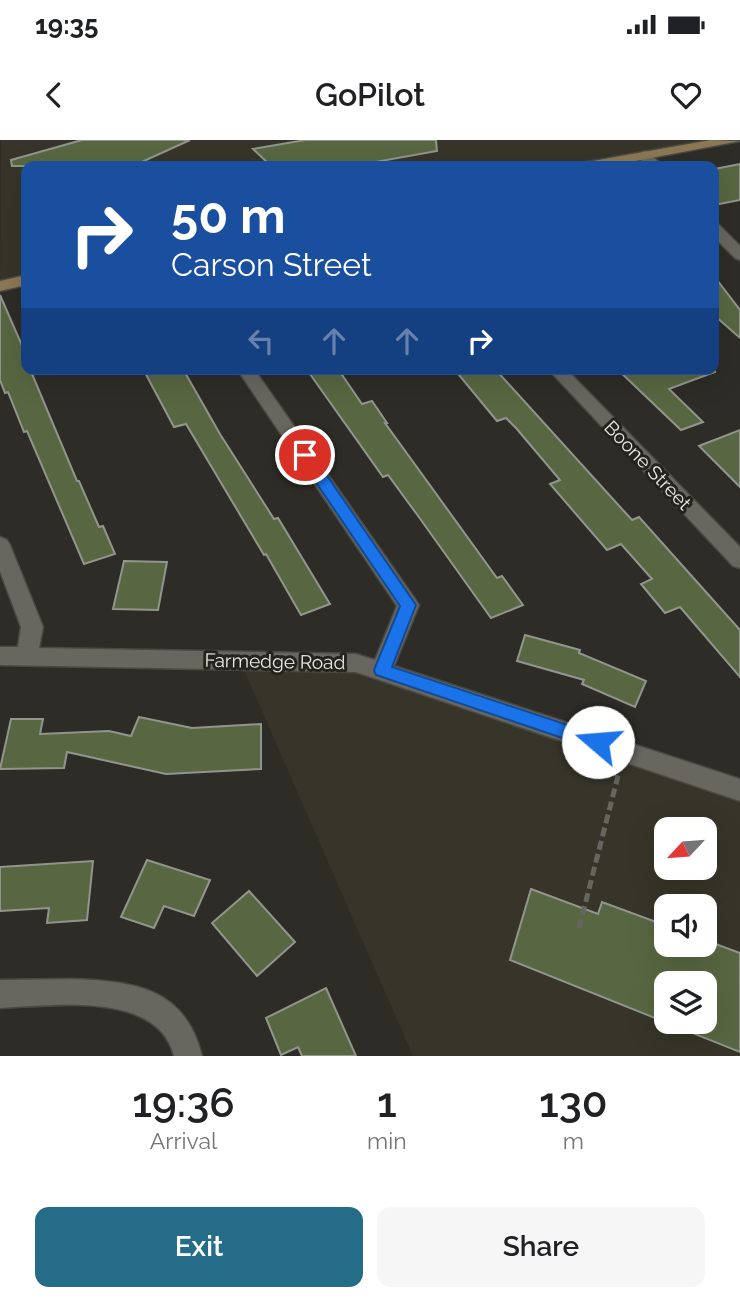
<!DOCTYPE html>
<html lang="en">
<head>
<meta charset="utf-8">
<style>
  :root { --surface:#fff; --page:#f6f6f6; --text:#202124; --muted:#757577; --accent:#246c87 }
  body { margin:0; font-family:Raleway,sans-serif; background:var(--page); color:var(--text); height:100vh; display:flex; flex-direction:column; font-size:26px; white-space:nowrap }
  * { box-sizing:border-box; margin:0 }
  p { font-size:23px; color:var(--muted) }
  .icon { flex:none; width:38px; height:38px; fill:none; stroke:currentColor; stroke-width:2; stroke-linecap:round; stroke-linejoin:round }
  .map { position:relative; height:916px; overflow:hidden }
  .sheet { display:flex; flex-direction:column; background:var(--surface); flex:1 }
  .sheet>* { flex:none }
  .guide { position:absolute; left:21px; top:21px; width:698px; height:214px; border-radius:14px; box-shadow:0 7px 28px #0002; background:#1a4fa0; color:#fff; overflow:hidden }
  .needle { width:46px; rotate:244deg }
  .fabs { position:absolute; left:654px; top:677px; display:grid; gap:14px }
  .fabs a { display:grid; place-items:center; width:63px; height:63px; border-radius:14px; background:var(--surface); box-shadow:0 7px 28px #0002; font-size:35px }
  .pin { position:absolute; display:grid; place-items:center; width:60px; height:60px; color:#fff; margin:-30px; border:4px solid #fff; border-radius:50%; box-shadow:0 2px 7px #0007 }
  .me { position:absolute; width:77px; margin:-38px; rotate:288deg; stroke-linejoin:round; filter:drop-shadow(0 0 5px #0008) }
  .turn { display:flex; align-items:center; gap:24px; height:147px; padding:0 35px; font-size:32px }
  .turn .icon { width:91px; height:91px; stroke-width:2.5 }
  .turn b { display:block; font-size:49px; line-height:60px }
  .lanes { display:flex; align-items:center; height:66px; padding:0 35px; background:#0003; justify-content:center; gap:35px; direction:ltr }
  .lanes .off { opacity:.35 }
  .eta { display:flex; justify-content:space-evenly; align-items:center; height:119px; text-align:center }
  .eta b { font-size:42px; font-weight:600; line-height:49px }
  .cta { display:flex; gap:14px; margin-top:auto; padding:14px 35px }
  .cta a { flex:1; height:80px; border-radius:14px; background:var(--accent); color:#fff; font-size:28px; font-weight:600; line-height:80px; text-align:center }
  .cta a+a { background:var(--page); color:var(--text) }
  .status { display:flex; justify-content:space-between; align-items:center; height:49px; padding:0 35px; background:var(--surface); direction:ltr }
  .status svg { height:19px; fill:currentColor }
  header { display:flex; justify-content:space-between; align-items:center; height:91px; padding:0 35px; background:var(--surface); font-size:32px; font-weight:600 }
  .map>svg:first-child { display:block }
</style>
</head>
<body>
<div class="status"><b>19:35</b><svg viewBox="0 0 49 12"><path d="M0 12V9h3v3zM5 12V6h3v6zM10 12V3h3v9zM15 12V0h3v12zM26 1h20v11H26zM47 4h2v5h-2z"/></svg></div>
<header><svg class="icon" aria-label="back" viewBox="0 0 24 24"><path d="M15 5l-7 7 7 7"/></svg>GoPilot<svg class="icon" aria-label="heart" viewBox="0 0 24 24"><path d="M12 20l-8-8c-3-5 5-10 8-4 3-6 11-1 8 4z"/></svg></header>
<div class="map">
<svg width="740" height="916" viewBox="0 0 740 916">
  <rect width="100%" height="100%" fill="#2d2c26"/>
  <g fill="#373529" fill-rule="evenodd">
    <polygon points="1,0 740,0 604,26 26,26 26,143 0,149"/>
    <path d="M240,521L355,525L740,654V916H413ZM667,690H705V728H667ZM667,766H705V805H667ZM667,844H705V882H667Z"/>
  </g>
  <g fill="#586741" stroke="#92958e" stroke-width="2" fill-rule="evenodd">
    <polygon points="82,0 190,0 133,26 12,26 11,20"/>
    <polygon points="305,0 436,0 437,11 353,26 271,26 253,9"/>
    <polygon points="740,24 740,60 714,65 714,29"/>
    <polygon points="714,136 740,170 740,198 714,175"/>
    <polygon points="0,155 24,210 22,211 26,229 30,229 77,341 79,341 99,387 103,386 115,414 84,424 27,291 24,292 8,252 5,253 0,240"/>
    <polygon points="143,229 183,229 220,294 274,379 278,378 330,464 301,475 266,414 264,415 186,284 174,287"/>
    <polygon points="326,229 338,229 362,264 372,261 387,283 385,283 497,438 502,436 523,465 491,478 421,380 388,335 383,337 310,234"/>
    <polygon points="454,229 495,229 632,380 639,377 740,490 740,537 680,467 665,473 641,444 652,439 621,404 607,410 550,344 560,340 516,288 506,278 497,281"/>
    <polygon points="617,229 714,229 715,232 669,249 703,282 681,290"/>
    <polygon points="740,290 740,347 699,306"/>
    <polygon points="124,421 167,422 158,470 113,469"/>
    <polygon points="525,495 580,510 579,513 646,541 635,567 582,544 584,540 517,521"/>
    <polygon points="139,577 192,588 261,584 261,629 166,634 67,612 64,628 0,629 11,579 43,579 40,594 109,591 131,596"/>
    <polygon points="147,720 210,740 194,776 164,766 154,788 121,777"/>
    <polygon points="93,721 87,780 47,783 49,768 0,771 0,727"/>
    <path d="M531,749L598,774L602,762L667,786V805H705V800L740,813V912L510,820ZM667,844H705V882H667Z"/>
    <polygon points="249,751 295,802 257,836 212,783"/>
    <polygon points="326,848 356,916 302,916 298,907 281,915 266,878"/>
  </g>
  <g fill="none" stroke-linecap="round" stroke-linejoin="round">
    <g stroke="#494842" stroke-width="3">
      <g id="street">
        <polygon points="644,11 649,12 662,26 647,26 637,15"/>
        <polygon points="714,83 719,85 740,106 740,120 735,118 714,97"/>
        <polygon points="237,229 254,229 415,459 419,465 394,526 740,639 740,661 356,532 0,525 0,507 18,507 21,487 0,431 0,397 7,400 10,405 43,487 39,508 356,514 375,520 397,466"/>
        <polygon points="548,229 566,229 740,407 740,428 733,426"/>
        <path d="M71,839C133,841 185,847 202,916H174C158,850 51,866 0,868V840Z"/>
      </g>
    </g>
    <g stroke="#494842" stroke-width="3">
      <g id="secondary">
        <polygon points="711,0 740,1 609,26 580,26 587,22"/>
        <polygon points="26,135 26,145 0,151 0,141"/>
      </g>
    </g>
    <polyline stroke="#666560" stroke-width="5" stroke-dasharray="9 4.5" stroke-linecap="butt" points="579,788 619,632"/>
    <use href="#street" fill="#67665f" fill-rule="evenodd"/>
    <use href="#secondary" fill="#8c7854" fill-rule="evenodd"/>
  </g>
  <polygon fill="#1a73e8" stroke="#114b97" stroke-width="2" points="305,310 310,311 416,465 392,527 604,597 607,602 604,608 598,610 376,535 374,530 400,466 300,319 298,315"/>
  <g text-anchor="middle" stroke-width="6" stroke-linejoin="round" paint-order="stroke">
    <g font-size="19" fill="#e9e9e5" stroke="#24231d">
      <text transform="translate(648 325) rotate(46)" y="7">Boone Street</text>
      <text transform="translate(275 521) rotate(1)" y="7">Farmedge Road</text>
    </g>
  </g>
</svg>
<div class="fabs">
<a><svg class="needle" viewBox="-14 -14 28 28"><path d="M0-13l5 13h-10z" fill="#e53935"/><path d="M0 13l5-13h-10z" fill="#757577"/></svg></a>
<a><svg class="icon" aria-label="sound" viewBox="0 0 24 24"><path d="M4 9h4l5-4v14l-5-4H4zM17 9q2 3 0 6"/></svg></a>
<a><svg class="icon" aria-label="layers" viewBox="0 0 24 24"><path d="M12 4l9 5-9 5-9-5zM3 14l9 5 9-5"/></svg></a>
</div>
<div class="pin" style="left:305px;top:315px;background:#d93025"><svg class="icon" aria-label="arrive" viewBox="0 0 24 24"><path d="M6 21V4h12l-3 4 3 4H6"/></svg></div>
<svg class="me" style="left:598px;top:602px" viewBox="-20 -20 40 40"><circle r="19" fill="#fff"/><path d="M0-13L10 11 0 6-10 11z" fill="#1a73e8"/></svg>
<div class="guide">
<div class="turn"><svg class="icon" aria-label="right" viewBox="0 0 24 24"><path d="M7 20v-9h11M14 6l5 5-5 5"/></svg><div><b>50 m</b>Carson Street</div></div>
<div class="lanes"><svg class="icon off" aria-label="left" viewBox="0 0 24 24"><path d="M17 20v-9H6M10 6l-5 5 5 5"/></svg><svg class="icon off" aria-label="ahead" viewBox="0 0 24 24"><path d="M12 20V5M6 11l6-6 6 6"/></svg><svg class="icon off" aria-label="ahead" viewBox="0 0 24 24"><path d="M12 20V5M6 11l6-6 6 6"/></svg><svg class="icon" aria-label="right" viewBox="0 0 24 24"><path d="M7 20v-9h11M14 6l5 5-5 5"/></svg></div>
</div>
</div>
<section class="sheet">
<div class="eta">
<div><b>19:36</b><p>Arrival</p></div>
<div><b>1</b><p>min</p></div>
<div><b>130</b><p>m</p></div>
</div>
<div class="cta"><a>Exit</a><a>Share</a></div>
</section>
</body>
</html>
